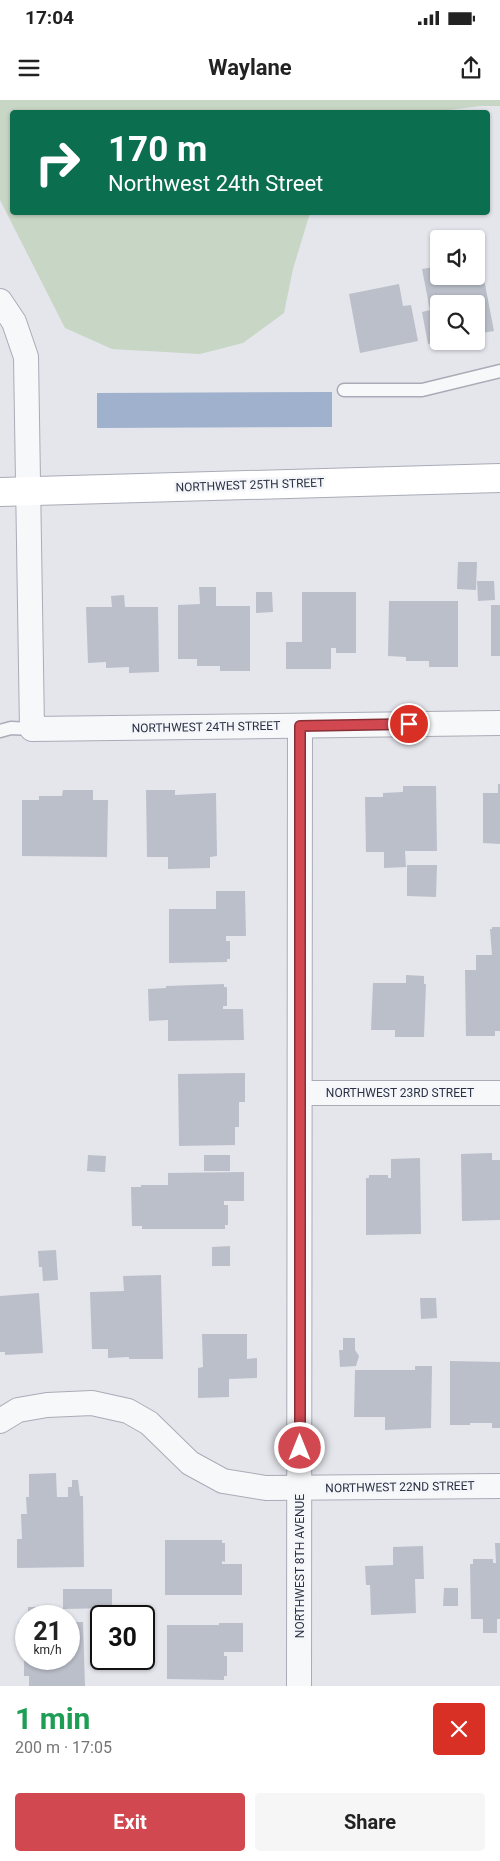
<!DOCTYPE html>
<html lang="en">
<head>
<meta charset="utf-8">
<style>
  :root { --surface:#fff; --page:#f6f6f6; --text:#222; --muted:#767676; --accent:#d24851 }
  body { margin:0; font-family:Roboto,sans-serif; background:var(--page); color:var(--text); height:100vh; display:flex; flex-direction:column; font-size:19px; white-space:nowrap }
  * { box-sizing:border-box; margin:0 }
  p { font-size:16px; color:var(--muted) }
  .icon { flex:none; width:28px; height:28px; fill:none; stroke:currentColor; stroke-width:2; stroke-linecap:round; stroke-linejoin:round }
  .map { position:relative; height:1586px; overflow:hidden }
  .panel { display:flex; flex-direction:column; background:var(--surface); flex:1 }
  .panel>* { flex:none }
  .guide { position:absolute; left:10px; top:10px; width:480px; height:105px; border-radius:5px; box-shadow:0 1px 4px #0004; background:#0b6e4f; color:#fff; overflow:hidden }
  .tools { position:absolute; left:430px; top:130px; display:grid; gap:10px }
  .tools a { display:grid; place-items:center; width:55px; height:55px; border-radius:5px; background:var(--surface); box-shadow:0 1px 4px #0004; font-size:25px }
  .speed { position:absolute; left:15px; top:1505px; display:flex; gap:10px; font-size:25px; font-weight:700; text-align:center }
  .speed>* { display:grid; place-content:center; width:65px; height:65px; border-radius:50%; background:var(--surface); box-shadow:0 1px 4px #0004; line-height:1 }
  .speed small { font-size:12px; font-weight:400 }
  .speed .limit { border:2px solid #111; border-radius:8px; background:#fff; color:#111 }
  .pin { position:absolute; display:grid; place-items:center; width:42px; height:42px; color:#fff; margin:-21px; border:2px solid #fff; border-radius:50%; box-shadow:0 1px 5px #0007 }
  .me { position:absolute; width:55px; margin:-28px; rotate:0deg; stroke-linejoin:round; filter:drop-shadow(0 0 4px #0008) }
  .turn { display:flex; align-items:center; gap:18px; height:105px; padding:0 15px; font-size:22px }
  .turn .icon { width:65px; height:65px; stroke-width:2.5 }
  .turn b { display:block; font-size:35px; line-height:42px }
  .round { display:grid; place-items:center; flex:none; width:52px; height:52px; border-radius:5px; background:var(--page) }
  .headline { display:flex; align-items:center; justify-content:space-between; height:85px; padding:0 15px }
  h1 { font-size:30px; font-weight:700; line-height:38px; color:#1e9e55 }
  .primary-button { display:flex; gap:10px; margin-top:auto; padding:10px 15px }
  .primary-button a { flex:1; height:58px; border-radius:5px; background:var(--accent); color:#fff; font-size:20px; font-weight:700; line-height:58px; text-align:center }
  .primary-button a+a { background:var(--page); color:var(--text) }
  .status { display:flex; justify-content:space-between; align-items:center; height:35px; padding:0 25px; background:var(--surface); direction:ltr }
  .status svg { height:14px; fill:currentColor }
  header { display:flex; justify-content:space-between; align-items:center; height:65px; padding:0 15px; background:var(--surface); font-size:22px; font-weight:700 }
  .map>svg:first-child { display:block }
</style>
</head>
<body>
<div class="status"><b>17:04</b><svg viewBox="0 0 49 12"><path d="M0 12V9h3v3zM5 12V6h3v6zM10 12V3h3v9zM15 12V0h3v12zM26 1h20v11H26zM47 4h2v5h-2z"/></svg></div>
<header><svg class="icon" aria-label="menu" viewBox="0 0 24 24"><path d="M4 6h16M4 12h16M4 18h16"/></svg>Waylane<svg class="icon" aria-label="share" viewBox="0 0 24 24"><path d="M12 15V3M7 8l5-5 5 5M5 13v7h14v-7"/></svg></header>
<div class="map">
<svg width="500" height="1586" viewBox="0 0 500 1586">
  <rect width="100%" height="100%" fill="#e4e6ec"/>
  <polygon fill="#c8d6c5" points="0,0 500,0 500,6 481,6 432,12 12,12 12,112 310,113 293,169 284,213 243,243 200,254 112,249 65,228 0,100"/>
  <polygon fill="#9fb1cc" points="332,292 332,327 97,328 97,293"/>
  <g fill="#bbbfca">
    <polygon points="479,153 494,231 476,234 476,204 439,204 439,242 428,244 422,212 430,210 422,169 439,166 439,176 476,176 476,154"/>
    <polygon points="399,184 403,206 411,205 418,241 360,253 349,194"/>
    <polygon points="458,462 477,462 476,490 457,489"/>
    <polygon points="477,481 494,481 495,500 478,501"/>
    <polygon points="199,487 216,487 216,506 250,506 250,571 220,571 220,566 197,566 197,559 178,559 178,505 200,504"/>
    <polygon points="256,492 272,492 273,512 256,513"/>
    <polygon points="302,492 356,492 356,553 336,553 336,548 331,548 331,569 286,569 286,542 302,542"/>
    <polygon points="124,495 125,507 158,507 159,572 129,573 129,567 106,568 106,562 88,563 86,507 112,507 111,496"/>
    <polygon points="389,501 458,501 458,567 429,567 429,561 406,561 406,557 388,556"/>
    <rect x="491" y="505" width="9" height="51"/>
    <polygon points="498,684 500,684 500,744 483,743 483,693 498,693"/>
    <polygon points="403,686 436,686 437,751 405,751 406,767 384,768 384,752 366,752 365,697 383,697 383,693 403,692"/>
    <polygon points="63,690 93,690 93,700 108,700 107,757 22,756 22,700 39,700 39,696 62,696"/>
    <polygon points="146,690 175,690 175,695 216,693 217,756 210,757 210,768 168,769 168,757 147,757"/>
    <polygon points="407,765 437,765 436,797 407,796"/>
    <polygon points="216,791 245,791 246,836 226,836 226,841 230,841 230,859 227,859 227,862 169,863 169,809 216,809"/>
    <polygon points="492,827 500,827 500,931 495,931 495,936 466,936 465,870 476,870 476,855 492,855 490,829 492,829"/>
    <polygon points="406,875 424,876 424,884 426,884 424,937 395,937 395,930 371,930 373,883 406,883"/>
    <polygon points="224,884 224,887 227,887 227,906 223,906 223,909 243,909 244,940 168,941 168,920 149,921 148,889 166,888 166,886"/>
    <polygon points="245,973 245,1002 239,1002 239,1027 235,1027 235,1045 179,1046 178,974"/>
    <polygon points="492,1053 492,1060 500,1060 500,1120 462,1121 461,1054"/>
    <polygon points="88,1055 106,1056 105,1072 87,1071"/>
    <rect x="204" y="1055" width="26" height="16"/>
    <polygon points="420,1058 421,1134 366,1135 366,1078 369,1078 369,1075 388,1075 388,1078 391,1078 391,1059"/>
    <polygon points="244,1072 244,1101 224,1101 224,1105 228,1105 228,1125 225,1125 225,1129 142,1129 142,1126 132,1126 131,1087 141,1087 141,1085 168,1085 168,1073"/>
    <polygon points="230,1146 230,1166 212,1166 212,1147"/>
    <polygon points="56,1150 58,1180 43,1181 42,1167 39,1167 38,1151"/>
    <polygon points="161,1175 163,1259 129,1259 129,1257 108,1258 108,1249 92,1249 90,1192 124,1191 123,1176"/>
    <polygon points="39,1193 43,1253 5,1255 5,1252 0,1252 0,1196"/>
    <polygon points="420,1198 436,1198 437,1218 421,1219"/>
    <polygon points="202,1234 247,1234 247,1259 257,1258 257,1278 229,1279 229,1297 198,1298 198,1268 203,1267"/>
    <polygon points="343,1238 355,1238 355,1250 359,1256 356,1266 340,1267 339,1250 343,1250"/>
    <polygon points="450,1261 500,1262 500,1328 492,1328 492,1323 470,1323 470,1325 450,1325"/>
    <polygon points="415,1266 432,1266 431,1328 385,1330 385,1317 354,1317 355,1270 415,1270"/>
    <polygon points="56,1373 57,1397 68,1397 68,1387 72,1387 72,1380 78,1380 80,1396 83,1396 84,1467 17,1468 17,1439 22,1439 21,1414 27,1414 26,1397 29,1397 29,1374"/>
    <polygon points="165,1440 222,1440 222,1443 225,1443 225,1462 222,1461 222,1464 242,1464 242,1495 165,1495"/>
    <polygon points="495,1443 500,1443 500,1519 497,1519 497,1533 483,1533 483,1519 471,1519 470,1464 473,1464 473,1459 493,1459 493,1463 496,1463"/>
    <polygon points="423,1446 424,1479 415,1479 416,1513 371,1515 370,1485 366,1485 365,1466 393,1465 393,1447"/>
    <polygon points="444,1488 458,1488 458,1506 443,1506"/>
    <polygon points="63,1489 112,1489 112,1508 63,1509"/>
    <rect x="28" y="1507" width="31" height="9"/>
    <rect x="119" y="1510" width="21" height="6"/>
    <polygon points="18,1522 26,1522 26,1559 69,1559 69,1522 83,1522 85,1586 29,1586 29,1576 24,1576 24,1552 18,1552"/>
    <polygon points="219,1523 243,1523 243,1552 224,1552 224,1556 227,1556 227,1576 224,1576 224,1580 167,1579 167,1525 219,1525"/>
  </g>
  <g fill="none" stroke-linecap="round" stroke-linejoin="round">
    <g stroke="#a9acb7" stroke-width="15">
      <g id="lane">
        <polyline points="344,290 422,290 500,271"/>
        <polyline points="0,631 11,628 32,629"/>
      </g>
    </g>
    <g stroke="#a9acb7" stroke-width="26">
      <g id="street">
        <polyline points="0,201 14,222 26,257 32,629 500,623"/>
        <polyline points="301,993 500,993"/>
        <polyline points="0,1321 18,1310 47,1305 92,1303 128,1311 149,1323 190,1363 223,1381 266,1388 500,1386"/>
        <polyline points="299,1586 300,626"/>
      </g>
    </g>
    <g stroke="#a9acb7" stroke-width="30">
      <polyline id="secondary" points="0,392 500,378"/>
    </g>
    <use href="#lane" stroke="#f7f8fa" stroke-width="12"/>
    <use href="#street" stroke="#f7f8fa" stroke-width="24"/>
    <use href="#secondary" stroke="#fff" stroke-width="28"/>
  </g>
  <g fill="none" stroke-linecap="round" stroke-linejoin="round">
    <g stroke="#882f35" stroke-width="12">
      <polyline id="route" points="300,1348 300,626 409,624"/>
    </g>
    <use href="#route" stroke="#d24851" stroke-width="9"/>
  </g>
  <g text-anchor="middle" stroke-width="5" stroke-linejoin="round" paint-order="stroke">
    <g font-size="12" fill="#2b3245" stroke="#f4f6f9">
      <text transform="translate(250 385) rotate(-2)" y="4">NORTHWEST 25TH STREET</text>
      <text transform="translate(206 627) rotate(-1)" y="4">NORTHWEST 24TH STREET</text>
      <text x="400" y="997">NORTHWEST 23RD STREET</text>
      <text transform="translate(400 1387) rotate(-1)" y="4">NORTHWEST 22ND STREET</text>
      <text transform="translate(300 1466) rotate(-90)" y="4">NORTHWEST 8TH AVENUE</text>
    </g>
  </g>
</svg>
<div class="tools">
<a><svg class="icon" aria-label="sound" viewBox="0 0 24 24"><path d="M4 9h4l5-4v14l-5-4H4zM17 9q2 3 0 6"/></svg></a>
<a><svg class="icon" aria-label="search" viewBox="0 0 24 24"><circle cx="10" cy="10" r="6"/><path d="M15 15l6 6"/></svg></a>
</div>
<div class="speed"><div>21<small>km/h</small></div><div class="limit">30</div></div>
<div class="pin" style="left:409px;top:624px;background:#d93025"><svg class="icon" aria-label="arrive" viewBox="0 0 24 24"><path d="M6 21V4h12l-3 4 3 4H6"/></svg></div>
<svg class="me" style="left:300px;top:1348px" viewBox="-20 -20 40 40"><circle r="17" fill="#d24851" stroke="#fff" stroke-width="3"/><path d="M0-11L8 9 0 5-8 9z" fill="#fff"/></svg>
<div class="guide">
<div class="turn"><svg class="icon" aria-label="right" viewBox="0 0 24 24"><path d="M7 20v-9h11M14 6l5 5-5 5"/></svg><div><b>170 m</b>Northwest 24th Street</div></div>
</div>
</div>
<section class="panel">
<div class="headline"><div><h1>1 min</h1><p>200 m · 17:05</p></div><a class="round" style="background:#d93025;color:#fff"><svg class="icon" aria-label="close" viewBox="0 0 24 24"><path d="M6 6l12 12M18 6L6 18"/></svg></a></div>
<div class="primary-button"><a>Exit</a><a>Share</a></div>
</section>
</body>
</html>
